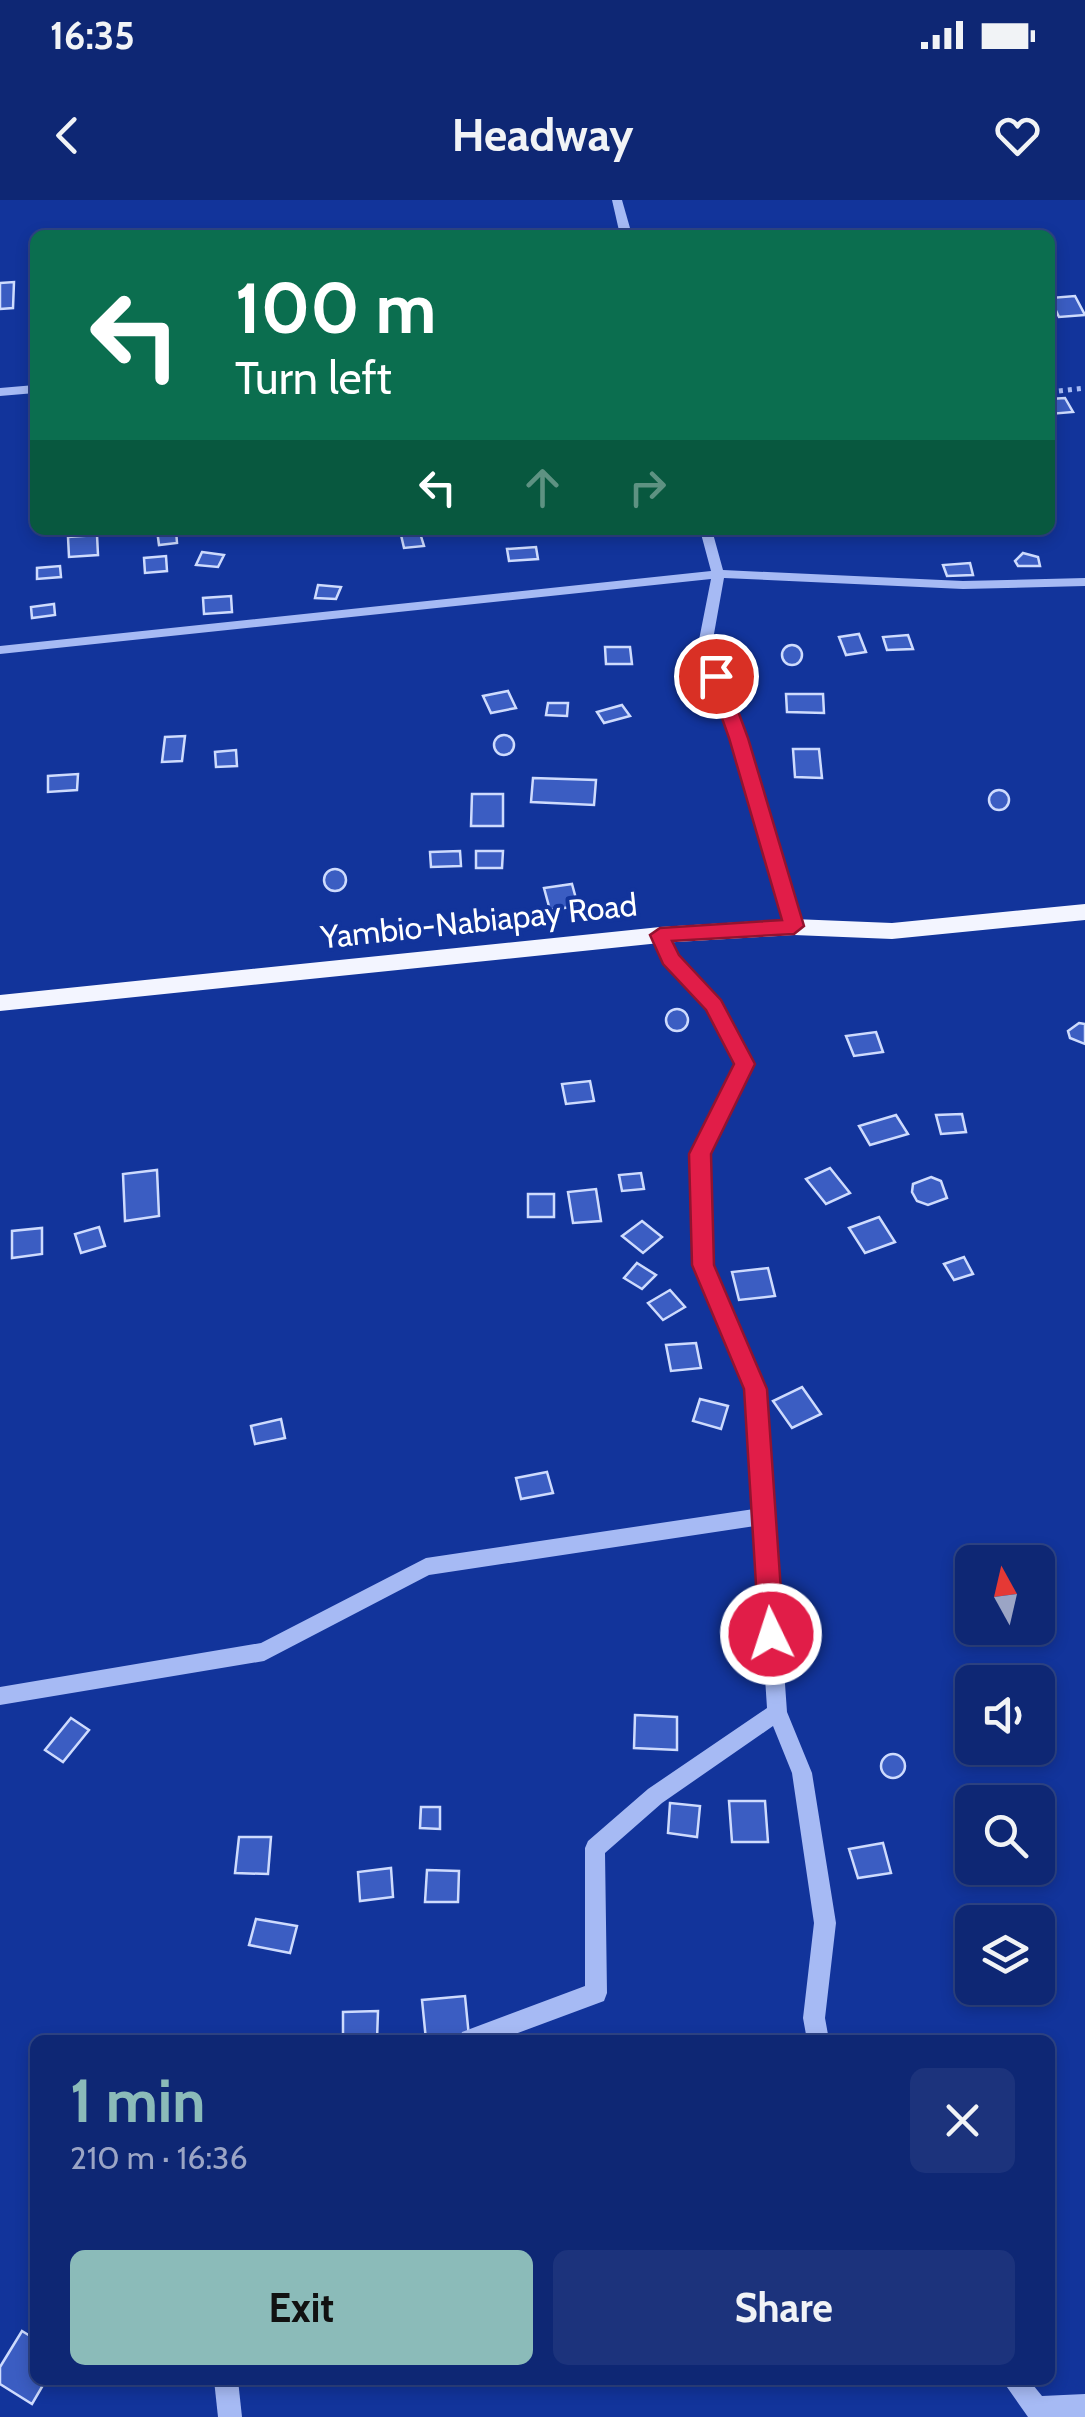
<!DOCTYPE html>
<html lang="en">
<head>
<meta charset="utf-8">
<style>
  :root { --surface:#0e2774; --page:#1c337c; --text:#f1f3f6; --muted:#9ba5c5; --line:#2e4486; --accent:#8bbbb9 }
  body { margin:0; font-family:Cabin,sans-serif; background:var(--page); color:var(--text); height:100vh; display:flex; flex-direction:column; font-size:38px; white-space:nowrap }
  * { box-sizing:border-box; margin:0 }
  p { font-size:32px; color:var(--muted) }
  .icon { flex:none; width:55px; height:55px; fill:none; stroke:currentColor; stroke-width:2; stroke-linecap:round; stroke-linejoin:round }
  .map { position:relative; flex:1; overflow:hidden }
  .panel { position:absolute; left:30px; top:1835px; width:1025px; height:350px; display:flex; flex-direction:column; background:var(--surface); border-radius:15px; box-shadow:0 5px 15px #0003,0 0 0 2px var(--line) }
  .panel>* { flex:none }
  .top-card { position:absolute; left:30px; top:30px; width:1025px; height:305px; border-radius:15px; box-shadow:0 5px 15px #0003,0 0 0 2px var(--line); background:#0b6e4f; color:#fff; overflow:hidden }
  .needle { width:65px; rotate:352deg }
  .tools { position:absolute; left:955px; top:1345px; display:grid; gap:20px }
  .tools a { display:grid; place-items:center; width:100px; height:100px; border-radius:15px; background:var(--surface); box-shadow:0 5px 15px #0003,0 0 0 2px var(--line); font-size:50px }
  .pin { position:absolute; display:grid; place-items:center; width:85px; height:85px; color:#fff; margin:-42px; border:5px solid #fff; border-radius:50%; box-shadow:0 2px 10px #0007 }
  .me { position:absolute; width:110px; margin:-55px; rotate:356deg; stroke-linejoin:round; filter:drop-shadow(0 0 8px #0008) }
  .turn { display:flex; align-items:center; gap:35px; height:210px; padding:0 40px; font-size:45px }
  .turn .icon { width:130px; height:130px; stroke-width:2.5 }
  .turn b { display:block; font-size:70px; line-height:85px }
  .lanes { display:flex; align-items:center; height:95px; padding:0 40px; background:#0003; justify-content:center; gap:50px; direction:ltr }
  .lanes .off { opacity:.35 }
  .round { display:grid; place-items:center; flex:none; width:105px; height:105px; border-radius:15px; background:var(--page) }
  .headline { display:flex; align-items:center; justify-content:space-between; height:170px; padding:0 40px }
  h1 { font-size:60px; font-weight:700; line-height:75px; color:var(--accent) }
  .action { display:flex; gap:20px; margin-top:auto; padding:20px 40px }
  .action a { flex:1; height:115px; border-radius:15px; background:var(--accent); color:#111; font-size:40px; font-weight:700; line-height:115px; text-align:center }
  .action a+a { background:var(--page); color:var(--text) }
  .status { display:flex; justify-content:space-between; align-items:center; height:70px; padding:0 50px; background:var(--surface); direction:ltr }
  .status svg { height:28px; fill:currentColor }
  header { display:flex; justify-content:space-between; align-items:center; height:130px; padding:0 40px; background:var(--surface); font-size:45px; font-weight:700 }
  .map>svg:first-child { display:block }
</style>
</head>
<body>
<div class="status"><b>16:35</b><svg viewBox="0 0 49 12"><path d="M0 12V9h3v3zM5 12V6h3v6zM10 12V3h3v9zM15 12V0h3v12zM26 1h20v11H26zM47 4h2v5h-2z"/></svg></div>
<header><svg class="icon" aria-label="back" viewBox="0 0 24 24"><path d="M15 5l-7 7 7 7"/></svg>Headway<svg class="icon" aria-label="heart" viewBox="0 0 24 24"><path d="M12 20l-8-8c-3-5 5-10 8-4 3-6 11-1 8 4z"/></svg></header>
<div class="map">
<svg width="1085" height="2217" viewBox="0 0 1085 2217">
  <rect width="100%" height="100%" fill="#12349b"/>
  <g fill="#3b5dc2" stroke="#cedbfd" stroke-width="2.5">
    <polygon points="14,82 13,108 0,109 0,83"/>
    <polygon points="1075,96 1085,115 1059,117 1050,98"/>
    <polygon points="1065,198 1073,212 1050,214 1050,199"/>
    <polygon points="157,330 176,330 177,343 159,345"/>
    <polygon points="420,333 424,346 404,348 401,335"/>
    <polygon points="97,335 98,355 69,357 68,337"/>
    <polygon points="536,347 538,359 509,361 507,349"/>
    <polygon points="202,352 224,355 218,367 196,365"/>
    <polygon points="1023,353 1038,357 1040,366 1018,366 1015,361"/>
    <polygon points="166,356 167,371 145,373 144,358"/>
    <polygon points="970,363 973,375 947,376 943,365"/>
    <polygon points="60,366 61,377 37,379 37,368"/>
    <polygon points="318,385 341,387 336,399 315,398"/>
    <polygon points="231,396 232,412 204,414 203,398"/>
    <polygon points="54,404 55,415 32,418 31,407"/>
    <polygon points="859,434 866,452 846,455 839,437"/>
    <polygon points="908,435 913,449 887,450 883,437"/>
    <circle cx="792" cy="455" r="10"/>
    <polygon points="605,447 630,447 632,464 606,464"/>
    <polygon points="508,491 516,508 491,513 483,496"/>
    <polygon points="786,494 823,494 824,513 787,512"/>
    <polygon points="548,503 568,503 567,516 546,515"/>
    <polygon points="622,505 630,516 604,523 597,512"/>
    <circle cx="504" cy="545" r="10"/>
    <polygon points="185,536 182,561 162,562 165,537"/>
    <polygon points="793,549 819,549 822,578 795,577"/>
    <polygon points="236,550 237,566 216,567 215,552"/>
    <polygon points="78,574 77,590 48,592 48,576"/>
    <polygon points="533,578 596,580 594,605 531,602"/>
    <circle cx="999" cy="600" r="10"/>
    <polygon points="472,594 503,594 503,626 471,626"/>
    <polygon points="460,651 461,666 431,667 430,652"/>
    <polygon points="476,651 503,651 502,668 476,668"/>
    <circle cx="335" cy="680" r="11"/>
    <polygon points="572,684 578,706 550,710 544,688"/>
    <circle cx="677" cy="820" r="11"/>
    <polygon points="1079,823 1085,824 1085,844 1070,838 1068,831"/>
    <polygon points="876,832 883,852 854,856 846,836"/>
    <polygon points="590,881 594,901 566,904 562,884"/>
    <polygon points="962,914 966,932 941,934 936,915"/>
    <polygon points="896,915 908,934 870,945 859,926"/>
    <polygon points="830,968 850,993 826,1004 806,979"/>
    <polygon points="157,970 159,1016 125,1021 123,974"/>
    <polygon points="641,973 644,989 622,991 619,975"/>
    <polygon points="931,977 941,981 947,998 928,1005 917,1001 912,992 913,984"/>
    <polygon points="596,989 601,1021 573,1023 568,992"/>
    <rect x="528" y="994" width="26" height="23"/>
    <polygon points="879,1017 895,1042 865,1053 849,1028"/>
    <polygon points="642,1021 662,1037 643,1053 622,1036"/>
    <polygon points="99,1027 105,1046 81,1053 75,1034"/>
    <polygon points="42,1028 42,1054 12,1058 12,1031"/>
    <polygon points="964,1057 973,1074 954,1080 944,1064"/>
    <polygon points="637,1063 656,1075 642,1089 624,1078"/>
    <polygon points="768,1068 775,1096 739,1100 732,1072"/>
    <polygon points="670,1090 685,1107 663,1120 648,1103"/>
    <polygon points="696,1143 701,1168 671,1171 666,1145"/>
    <polygon points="802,1187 821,1214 792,1228 773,1201"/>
    <polygon points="700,1199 728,1206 721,1229 693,1221"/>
    <polygon points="281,1219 285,1238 255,1244 251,1226"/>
    <polygon points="547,1272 553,1293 521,1299 516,1278"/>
    <polygon points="635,1515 677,1517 677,1550 634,1548"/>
    <polygon points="71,1518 89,1530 63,1562 45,1550"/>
    <circle cx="893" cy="1566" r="12"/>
    <polygon points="729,1601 765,1601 768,1642 732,1642"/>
    <polygon points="670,1603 700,1606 697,1637 668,1633"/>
    <polygon points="421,1607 440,1607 440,1629 420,1628"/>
    <polygon points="239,1637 271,1637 268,1674 235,1673"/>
    <polygon points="883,1643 891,1673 858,1678 849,1649"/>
    <polygon points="391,1668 393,1697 360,1701 358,1672"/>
    <polygon points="427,1670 459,1671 458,1702 425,1702"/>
    <polygon points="256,1719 297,1726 290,1753 249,1745"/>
    <polygon points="465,1796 469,1837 426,1840 422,1800"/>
    <polygon points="378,1811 377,1840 343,1840 343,1812"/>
    <polygon points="22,2131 35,2139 35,2180 46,2180 32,2204 0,2184 0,2167"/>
  </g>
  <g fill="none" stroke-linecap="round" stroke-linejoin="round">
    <polyline stroke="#a6baf4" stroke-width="5" stroke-dasharray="4 5" stroke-linecap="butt" points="1050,192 1085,188"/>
    <g fill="#a6baf4" fill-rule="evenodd">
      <polygon points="612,0 622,0 632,35 620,35"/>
      <polygon points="35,185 35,193 0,196 0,188"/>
      <polygon points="700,330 712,330 723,370 963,381 1085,378 1085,386 963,389 724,378 712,445 745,538 802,727 794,732 786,727 731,538 698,445 711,379 0,454 0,446 711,371"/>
      <polygon points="660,729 665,731 676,756 720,801 752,864 708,954 712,1065 764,1189 787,1512 812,1573 836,1723 825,1818 829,1840 807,1840 803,1818 814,1723 792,1573 773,1526 662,1603 605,1653 607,1793 604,1801 499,1840 459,1840 462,1832 585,1786 585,1648 588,1641 648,1589 767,1508 755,1326 429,1375 264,1461 0,1505 0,1487 261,1443 426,1358 754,1309 746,1189 694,1065 692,954 736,864 708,809 665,763 652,735"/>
      <polygon points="214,2180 238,2180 242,2217 218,2217"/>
      <polygon points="1002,2180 1029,2180 1042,2196 1085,2194 1085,2217 1028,2217"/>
    </g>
    <polygon fill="#f3f5ff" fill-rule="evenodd" points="1085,704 1085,720 892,739 794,735 660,743 0,811 0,795 660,727 794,719 892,723"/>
  </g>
  <polygon fill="#e11d48" stroke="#92132f" stroke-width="2.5" points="716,470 725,476 748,538 804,726 794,734 672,741 679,755 721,800 755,864 711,954 714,1065 767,1189 784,1434 780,1442 771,1445 762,1442 759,1434 744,1189 692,1065 689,954 734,864 706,810 663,764 650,735 660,728 782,720 729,538 707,476"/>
  <g text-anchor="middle" stroke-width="8" stroke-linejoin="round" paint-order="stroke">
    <g font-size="32" fill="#fff" stroke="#12349b">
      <text transform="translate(479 721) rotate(-6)" y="11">Yambio-Nabiapay Road</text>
    </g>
  </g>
</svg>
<div class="tools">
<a><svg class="needle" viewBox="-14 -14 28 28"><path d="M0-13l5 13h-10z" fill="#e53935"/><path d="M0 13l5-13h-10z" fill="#9ba5c5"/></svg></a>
<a><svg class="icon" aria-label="sound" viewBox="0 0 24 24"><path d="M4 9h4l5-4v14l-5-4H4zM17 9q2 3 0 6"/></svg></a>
<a><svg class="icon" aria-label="search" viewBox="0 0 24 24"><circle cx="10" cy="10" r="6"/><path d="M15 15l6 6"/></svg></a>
<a><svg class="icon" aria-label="layers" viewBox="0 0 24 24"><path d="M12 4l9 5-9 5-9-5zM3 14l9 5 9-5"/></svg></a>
</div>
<div class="pin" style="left:716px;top:476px;background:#d93025"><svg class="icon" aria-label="arrive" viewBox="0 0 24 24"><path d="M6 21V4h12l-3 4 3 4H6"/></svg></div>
<svg class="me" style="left:771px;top:1434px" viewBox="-20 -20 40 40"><circle r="17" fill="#e11d48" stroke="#fff" stroke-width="3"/><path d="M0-11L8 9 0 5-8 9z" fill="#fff"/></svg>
<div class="top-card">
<div class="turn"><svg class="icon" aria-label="left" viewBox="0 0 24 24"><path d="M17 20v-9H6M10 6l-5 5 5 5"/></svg><div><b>100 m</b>Turn left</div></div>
<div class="lanes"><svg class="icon" aria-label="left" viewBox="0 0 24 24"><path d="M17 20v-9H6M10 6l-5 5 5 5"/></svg><svg class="icon off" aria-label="ahead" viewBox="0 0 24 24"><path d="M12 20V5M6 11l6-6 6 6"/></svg><svg class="icon off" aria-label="right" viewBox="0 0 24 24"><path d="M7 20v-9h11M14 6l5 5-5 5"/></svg></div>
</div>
<section class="panel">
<div class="headline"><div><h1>1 min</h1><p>210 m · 16:36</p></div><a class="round"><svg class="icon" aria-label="close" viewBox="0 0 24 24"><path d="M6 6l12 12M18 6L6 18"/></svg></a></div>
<div class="action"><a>Exit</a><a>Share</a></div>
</section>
</div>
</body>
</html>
